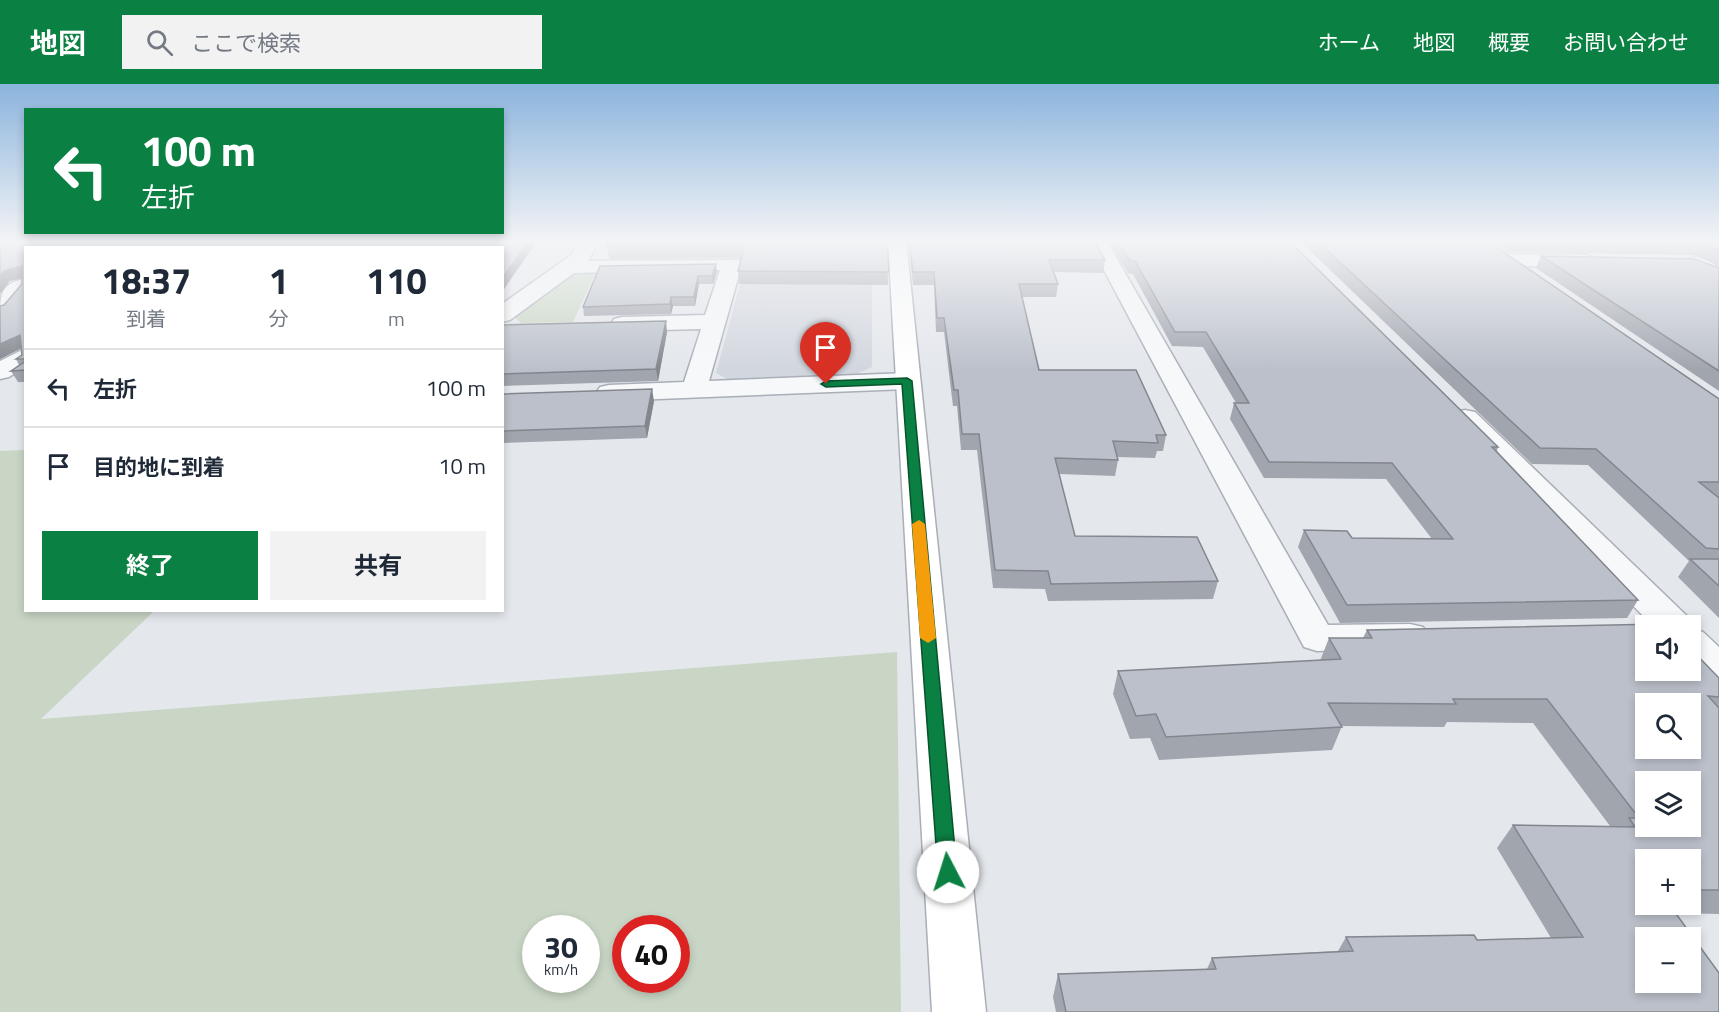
<!DOCTYPE html>
<html lang="ja">
<head>
<meta charset="utf-8">
<style>
  :root { --surface:#fff; --page:#f2f2f3; --text:#1f2937; --muted:#747a83; --line:#e0e1e3; --accent:#0b8043 }
  body { margin:0; font-family:"Titillium Web","Noto Sans JP",sans-serif; background:var(--page); color:var(--text); height:100vh; display:flex; flex-direction:column; font-size:22px; white-space:nowrap }
  * { box-sizing:border-box; margin:0 }
  p { font-size:20px; color:var(--muted) }
  .icon { flex:none; width:33px; height:33px; fill:none; stroke:currentColor; stroke-width:2; stroke-linecap:round; stroke-linejoin:round }
  .map { position:relative; flex:1; overflow:hidden }
  .panel { position:absolute; left:24px; top:162px; width:480px; height:366px; display:flex; flex-direction:column; background:var(--surface); border-radius:0px; box-shadow:0 3px 9px #0003 }
  .panel>* { flex:none }
  .banner { position:absolute; left:24px; top:24px; width:480px; height:126px; border-radius:0px; box-shadow:0 3px 9px #0003; background:#0b8043; color:#fff; overflow:hidden }
  .buttons { position:absolute; left:1635px; top:531px; display:grid; gap:12px }
  .buttons a { display:grid; place-items:center; width:66px; height:66px; border-radius:0px; background:var(--surface); box-shadow:0 3px 9px #0003; font-size:30px }
  .speed { position:absolute; left:522px; top:831px; display:flex; gap:12px; font-size:30px; font-weight:700; text-align:center }
  .speed>* { display:grid; place-content:center; width:78px; height:78px; border-radius:50%; background:var(--surface); box-shadow:0 3px 9px #0003; line-height:1 }
  .speed small { font-size:15px; font-weight:400 }
  .speed .limit { border:9px solid #d22; background:#fff; color:#111 }
  .pin { position:absolute; display:grid; place-items:center; width:51px; height:51px; color:#fff; margin:-62px -26px; border-radius:50% 50% 50% 0; rotate:-45deg; box-shadow:0 0 6px #0007 }
  .pin .icon { rotate:45deg }
  .me { position:absolute; width:66px; margin:-33px; rotate:355deg; stroke-linejoin:round; filter:drop-shadow(0 0 4px #0008) }
  .turn { display:flex; align-items:center; gap:21px; height:126px; padding:0 18px; font-size:27px }
  .turn .icon { width:78px; height:78px; stroke-width:2.5 }
  .turn b { display:block; font-size:42px; line-height:51px }
  .eta { display:flex; justify-content:space-evenly; align-items:center; height:102px; text-align:center }
  .eta b { font-size:36px; font-weight:700; line-height:42px }
  .action { display:flex; gap:12px; margin-top:auto; padding:12px 18px }
  .action a { flex:1; height:69px; border-radius:0px; background:var(--accent); color:#fff; font-size:24px; font-weight:700; line-height:69px; text-align:center }
  .action a+a { background:var(--page); color:var(--text) }
  ul { padding:0; list-style:none }
  li { display:flex; align-items:center; gap:18px; height:78px; padding:0 18px; border-top:2px solid var(--line) }
  li div { flex:1 }
  li b { display:block; font-size:22px }
  li em { font-style:normal }
  header { display:flex; align-items:center; gap:36px; box-sizing:border-box; height:84px; padding:0 30px; background:var(--accent); color:#fff }
  header strong { font-size:28px }
  nav { display:flex; gap:33px; margin-inline-start:auto; font-size:21px }
  .search { width:420px; height:54px; background:var(--page); display:flex; align-items:center; gap:15px; box-sizing:border-box; padding:0 21px; border-radius:0px; color:var(--muted); font-size:22px }
  .map>svg:first-child { display:block }
</style>
</head>
<body>
<header>
<strong>地図</strong>
<div class="search"><svg class="icon" aria-label="search" viewBox="0 0 24 24"><circle cx="10" cy="10" r="6"/><path d="M15 15l6 6"/></svg>ここで検索</div>
<nav><a>ホーム</a><a>地図</a><a>概要</a><a>お問い合わせ</a></nav>
</header>
<div class="map">
<svg width="1719" height="928" viewBox="0 0 1719 928">
  <rect width="100%" height="100%" fill="#e4e7ec"/>
  <polygon fill="#d2d6de" points="752,156 872,156 872,283 850,293 733,298 716,289"/>
  <g fill="#c9d6c5" fill-rule="evenodd">
    <polygon points="597,186 573,238 521,239 512,231 573,190"/>
    <path d="M25,366L26,526L154,527L41,635L897,568L901,928H0V367ZM536,844H586V896H536ZM626,844H676V896H626Z"/>
  </g>
  <g fill="none" stroke-linecap="round" stroke-linejoin="round">
    <g stroke="#a9aeb7" stroke-width="3">
      <g id="street">
        <polygon points="581,156 599,156 588,177 739,176 742,180 709,297 907,289 916,292 920,297 916,302 907,305 609,317 600,315 596,309 600,303 609,301 684,298 701,245 622,247 614,245 611,240 614,235 622,233 705,231 720,186 574,189 510,236 502,238 502,220 570,172"/>
        <polygon points="1088,156 1106,156 1328,541 1410,540 1423,543 1429,552 1423,561 1410,564 1317,567 1304,563"/>
        <polygon points="1467,156 1489,156 1510,170 1585,171 1592,173 1595,177 1592,181 1585,183 1505,182 1498,180"/>
        <polygon points="1719,168 1719,180 1693,185 1686,183 1683,179 1686,175"/>
        <path d="M26,194V209L8,230L0,232C0,209 1,200 26,194Z"/>
        <polygon points="26,264 26,282 9,293 0,295 0,277"/>
        <polygon points="1465,326 1475,328 1688,533 1693,542 1692,545 1703,548 1719,563 1719,599 1705,595 1690,580 1690,542 1653,542 1455,340 1451,334 1455,328"/>
      </g>
    </g>
    <g stroke="#a9aeb7" stroke-width="3">
      <polygon id="secondary" points="888,156 906,156 986,928 932,928"/>
    </g>
    <use href="#street" fill="#f7f8fa" fill-rule="evenodd"/>
    <use href="#secondary" fill="#fff" fill-rule="evenodd"/>
  </g>
  <g fill="#a1a5ae" fill-rule="evenodd">
    <polygon points="0,156 538,156 26,164 26,298 18,298 11,287 19,281 16,275 22,271 21,264 0,275 0,222 4,221 22,200 22,194 10,197"/>
    <polygon points="887,156 888,201 739,200 738,187 741,176 739,174 609,175 607,162"/>
    <polygon points="908,156 1094,156 1105,176 1103,189 1054,188 1058,200 1056,213 1022,213 1039,286 1166,351 1163,367 1157,367 1155,374 1117,373 1118,376 1115,392 1059,390 1075,452 1218,497 1213,515 1048,517 1045,505 993,504 977,366 961,366 957,322 953,322 944,248 936,248 934,201 913,201"/>
    <polygon points="1107,156 1288,156 1498,363 1497,367 1638,516 1627,534 1340,539 1298,463 1304,446 1352,454 1432,455 1386,395 1264,394 1230,335 1234,319 1236,319 1203,263 1172,262 1133,190 1128,189"/>
    <polygon points="1299,156 1486,156 1719,315 1719,534 1678,493 1689,477 1588,381 1532,380"/>
    <polygon points="1492,156 1719,156 1719,182 1693,171 1511,168"/>
    <polygon points="1541,172 1719,184 1719,307 1536,184"/>
    <polygon points="600,182 717,188 713,200 699,200 695,222 673,222 671,230 584,232 583,223"/>
    <polygon points="502,241 667,248 658,297 502,302"/>
    <polygon points="502,310 654,317 647,354 502,359"/>
    <path d="M1663,535L1719,594V830L1676,829L1719,928H1056L1053,913L1058,890L1207,885L1212,874L1338,867L1346,853L1477,856L1551,854L1497,764L1513,741L1610,742L1533,639L1447,638L1444,643L1342,642L1332,666L1159,676L1150,654L1130,655L1113,610L1118,587L1320,577L1329,554H1363L1367,546L1660,540ZM1646,776H1690V820H1646Z"/>
  </g>
  <g fill="#83868d">
    <polygon points="530,156 538,156 502,208 502,194"/>
    <polygon points="716,180 717,188 713,200 712,192"/>
    <polygon points="22,182 26,193 10,197 0,210 0,193 4,187"/>
    <polygon points="698,192 699,200 695,222 694,213"/>
    <polygon points="671,213 673,222 671,230 670,220"/>
    <polygon points="666,237 667,248 658,297 656,285"/>
    <polygon points="20,251 26,262 0,275 0,260"/>
    <polygon points="652,305 654,317 647,354 645,342"/>
  </g>
  <g fill="#bbc0ca" stroke="#83868d" stroke-width="1.5" fill-rule="evenodd">
    <polygon points="0,156 95,157 530,156 502,194 502,164 26,164 26,275 16,275 22,271 20,251 0,260 0,222 4,221 22,200 22,182 4,187 0,193"/>
    <polygon points="609,156 887,156 889,188 738,187 743,168 738,161 607,162"/>
    <polygon points="909,156 1094,156 1105,176 1049,176 1058,200 1019,200 1039,286 1136,286 1166,351 1156,351 1158,359 1113,357 1118,376 1055,374 1075,452 1197,453 1218,497 1051,500 1048,487 995,486 979,350 962,350 958,306 954,306 944,234 937,234 934,188 913,188"/>
    <polygon points="1117,156 1288,156 1498,363 1492,363 1638,516 1347,521 1304,446 1347,447 1352,454 1453,455 1392,379 1269,378 1234,319 1249,319 1206,248 1175,248 1135,177 1130,177"/>
    <polygon points="1316,156 1486,156 1719,315 1719,398 1699,398 1719,414 1719,465 1706,464 1596,365 1540,364"/>
    <polygon points="1545,156 1719,156 1719,166 1700,158"/>
    <polygon points="1541,172 1695,175 1719,184 1719,287"/>
    <polygon points="716,180 712,192 698,192 694,213 671,213 670,220 583,223 600,182"/>
    <polygon points="666,237 656,285 502,290 502,241"/>
    <polygon points="26,277 26,286 11,287"/>
    <polygon points="652,305 645,342 502,347 502,310"/>
    <polygon points="1690,475 1719,475 1719,502"/>
    <path d="M1663,535L1669,542H1646V586H1690V564L1719,594V613L1708,612L1719,624V806H1690V776H1646V820H1669L1719,889V928H1066L1058,890L1216,885L1212,874L1353,867L1346,853L1474,851L1477,856L1583,853L1513,741L1635,743L1629,734H1639L1547,615H1453L1456,620L1328,619L1342,643L1166,653L1156,630L1136,632L1118,587L1341,575L1329,554H1372L1367,546L1661,540ZM1646,620H1690V664H1646ZM1646,698H1690V742H1646ZM1646,854H1690V898H1646Z"/>
  </g>
  <linearGradient id="sky" x2="0" y2="1"><stop stop-color="#8bb4dd"/><stop offset="0.55" stop-color="#f3f4f6"/><stop offset="1" stop-color="#f3f4f6" stop-opacity="0"/></linearGradient>
  <rect width="1719" height="286" fill="url(#sky)"/>
  <polygon fill="#0b8043" stroke="#07532c" stroke-width="1.5" points="907,294 912,297 957,788 955,794 948,796 941,794 938,788 902,300 826,303 821,300 826,297"/>
  <polygon fill="#f59e0b" points="919,436 925,440 936,554 928,559 920,554 912,440"/>
</svg>
<div class="buttons">
<a><svg class="icon" aria-label="sound" viewBox="0 0 24 24"><path d="M4 9h4l5-4v14l-5-4H4zM17 9q2 3 0 6"/></svg></a>
<a><svg class="icon" aria-label="search" viewBox="0 0 24 24"><circle cx="10" cy="10" r="6"/><path d="M15 15l6 6"/></svg></a>
<a><svg class="icon" aria-label="layers" viewBox="0 0 24 24"><path d="M12 4l9 5-9 5-9-5zM3 14l9 5 9-5"/></svg></a>
<a>+</a>
<a>−</a>
</div>
<div class="speed"><div>30<small>km/h</small></div><div class="limit">40</div></div>
<div class="pin" style="left:826px;top:300px;background:#d93025"><svg class="icon" aria-label="arrive" viewBox="0 0 24 24"><path d="M6 21V4h12l-3 4 3 4H6"/></svg></div>
<svg class="me" style="left:948px;top:788px" viewBox="-20 -20 40 40"><circle r="19" fill="#fff"/><path d="M0-13L10 11 0 6-10 11z" fill="#0b8043"/></svg>
<div class="banner">
<div class="turn"><svg class="icon" aria-label="left" viewBox="0 0 24 24"><path d="M17 20v-9H6M10 6l-5 5 5 5"/></svg><div><b>100 m</b>左折</div></div>
</div>
<section class="panel">
<div class="eta">
<div><b>18:37</b><p>到着</p></div>
<div><b>1</b><p>分</p></div>
<div><b>110</b><p>m</p></div>
</div>
<ul>
<li><svg class="icon" aria-label="left" viewBox="0 0 24 24"><path d="M17 20v-9H6M10 6l-5 5 5 5"/></svg><div><b>左折</b></div><em>100 m</em></li>
<li><svg class="icon" aria-label="arrive" viewBox="0 0 24 24"><path d="M6 21V4h12l-3 4 3 4H6"/></svg><div><b>目的地に到着</b></div><em>10 m</em></li>
</ul>
<div class="action"><a>終了</a><a>共有</a></div>
</section>
</div>
</body>
</html>
